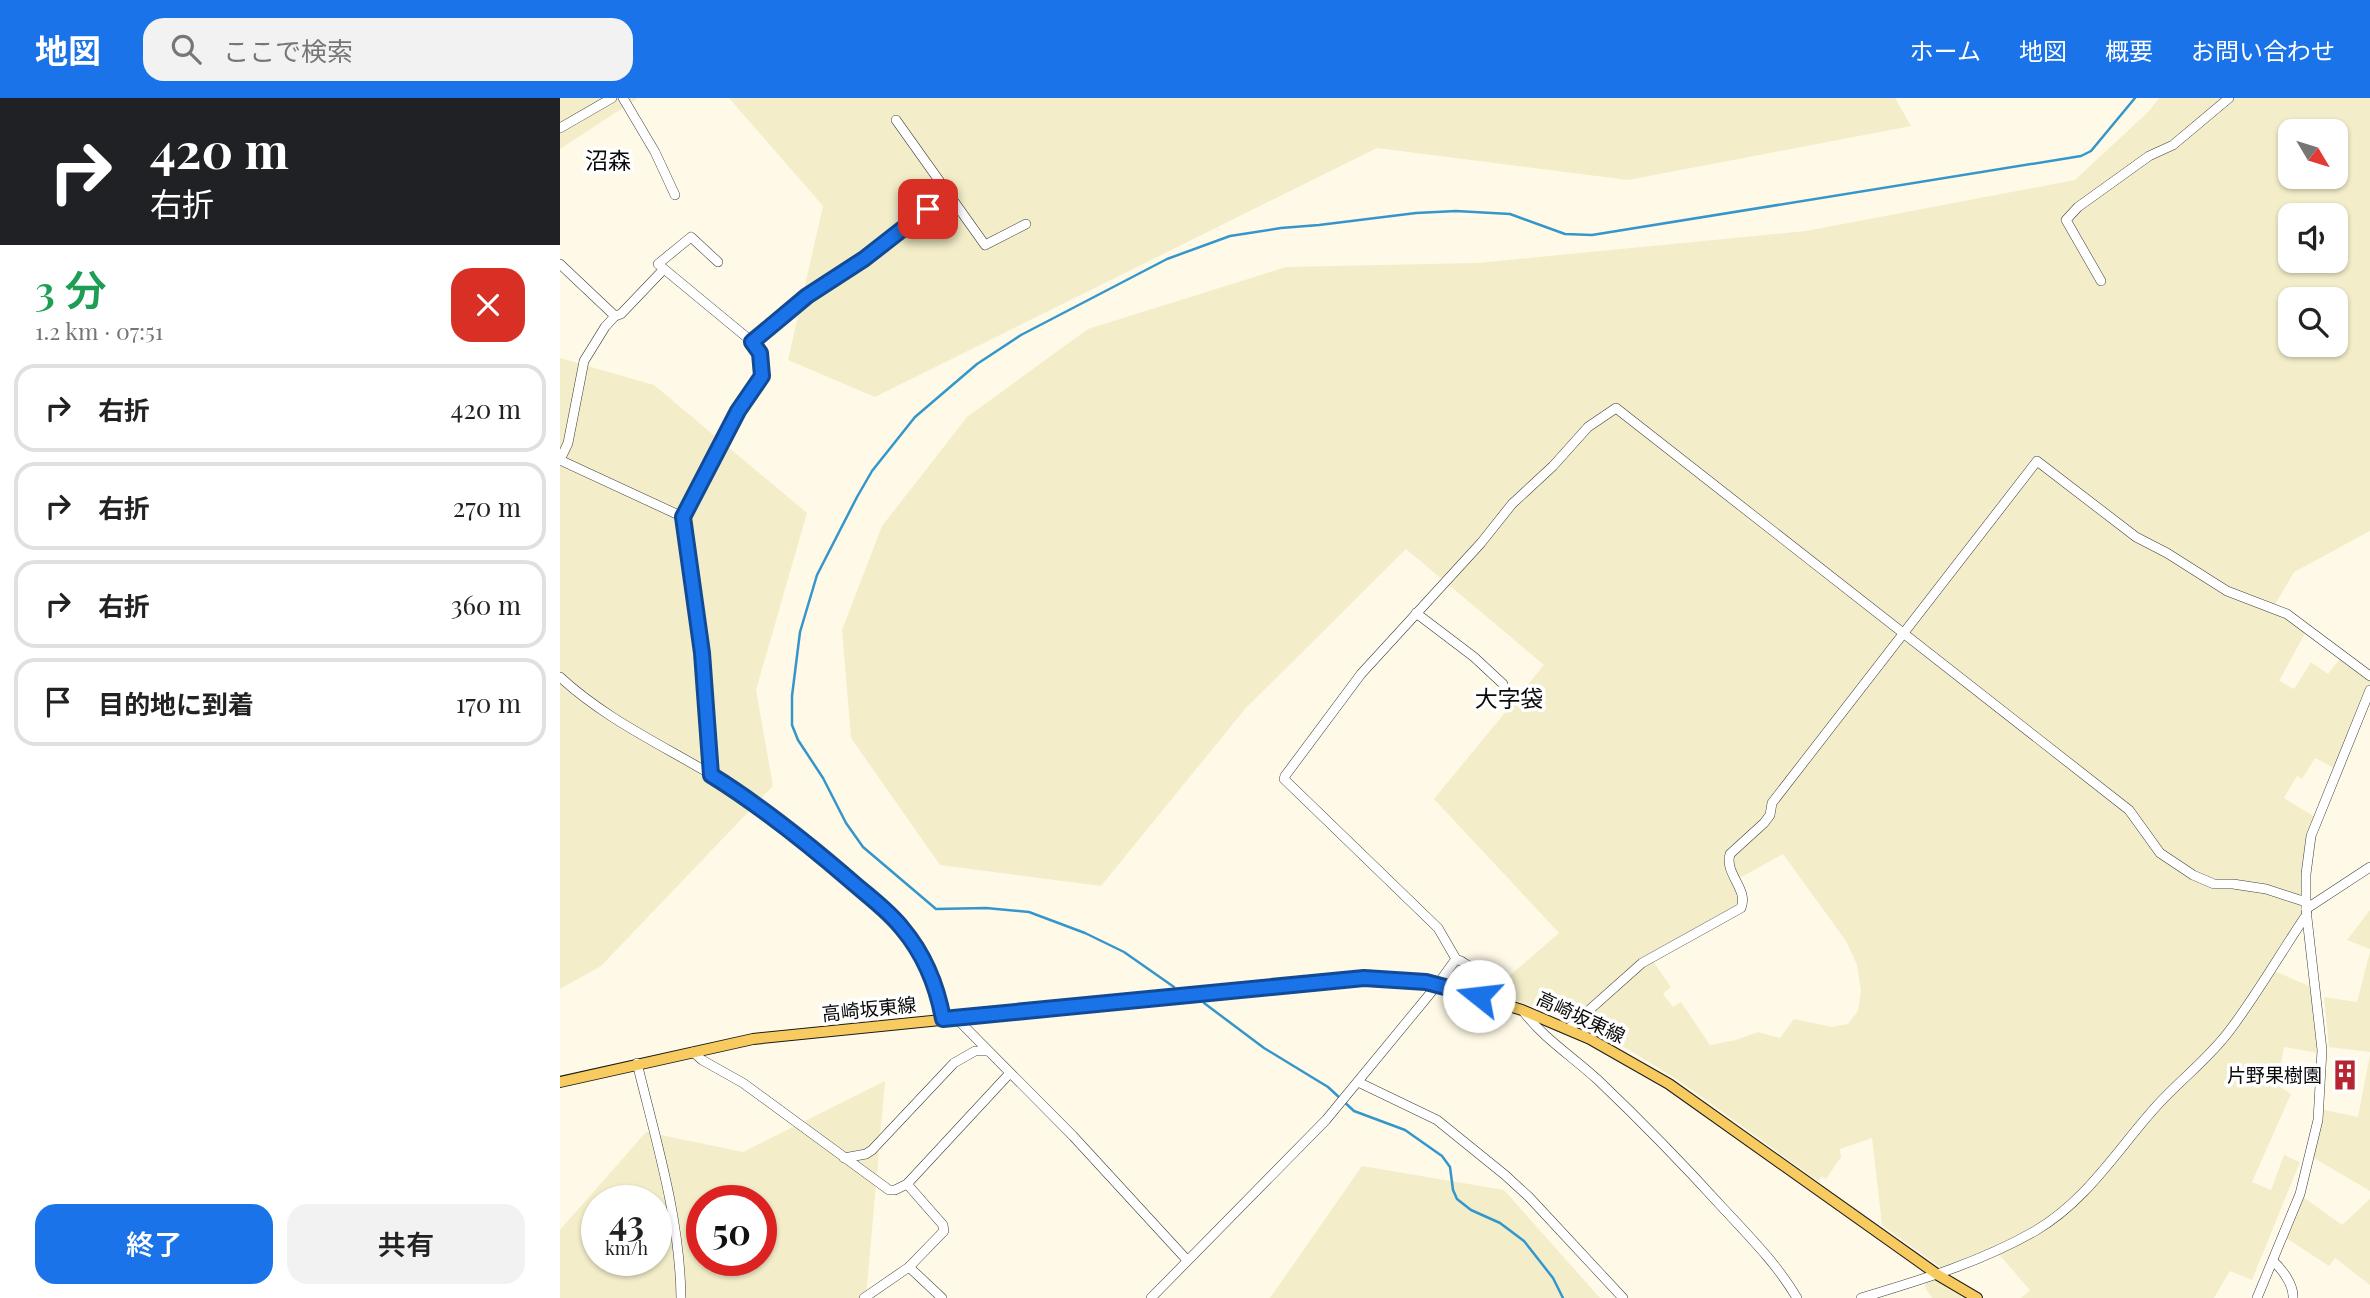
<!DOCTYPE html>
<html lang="ja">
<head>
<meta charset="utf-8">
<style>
  :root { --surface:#fff; --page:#f2f2f2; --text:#222; --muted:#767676; --line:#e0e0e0; --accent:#1a73e8 }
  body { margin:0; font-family:"Playfair Display","Noto Sans JP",serif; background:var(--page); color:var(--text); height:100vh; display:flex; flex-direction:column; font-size:26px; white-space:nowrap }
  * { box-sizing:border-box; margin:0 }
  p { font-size:23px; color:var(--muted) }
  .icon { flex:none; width:38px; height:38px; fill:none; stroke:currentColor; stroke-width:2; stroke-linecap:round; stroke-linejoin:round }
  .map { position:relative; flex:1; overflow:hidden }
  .drawer { display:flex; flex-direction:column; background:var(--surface); width:560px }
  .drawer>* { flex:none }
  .banner { background:#202124; color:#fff; overflow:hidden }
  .needle { width:46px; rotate:128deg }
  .tools { position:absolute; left:1718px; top:21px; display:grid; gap:14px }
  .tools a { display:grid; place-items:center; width:70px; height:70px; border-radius:14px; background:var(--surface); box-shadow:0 2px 5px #0004; font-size:35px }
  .speed { position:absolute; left:21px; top:1087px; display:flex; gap:14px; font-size:35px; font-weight:700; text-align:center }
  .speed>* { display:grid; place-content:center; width:91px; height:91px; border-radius:50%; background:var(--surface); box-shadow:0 2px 5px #0004; line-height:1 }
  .speed small { font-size:18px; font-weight:400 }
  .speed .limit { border:10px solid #d22; background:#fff; color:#111 }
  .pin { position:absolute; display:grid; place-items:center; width:60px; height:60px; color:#fff; margin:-30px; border-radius:14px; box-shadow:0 4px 10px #0006 }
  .me { position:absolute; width:77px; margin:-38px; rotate:286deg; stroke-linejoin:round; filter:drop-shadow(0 0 5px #0008) }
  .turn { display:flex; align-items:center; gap:24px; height:147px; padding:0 35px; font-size:32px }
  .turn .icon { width:91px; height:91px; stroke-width:2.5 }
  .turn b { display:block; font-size:49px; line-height:60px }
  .round { display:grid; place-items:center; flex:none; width:74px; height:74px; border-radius:21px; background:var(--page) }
  .overview { display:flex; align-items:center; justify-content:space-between; height:119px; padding:0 35px }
  h1 { font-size:42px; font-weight:600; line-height:52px; color:#1e9e55 }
  .button { display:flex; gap:14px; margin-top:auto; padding:14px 35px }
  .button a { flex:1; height:80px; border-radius:21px; background:var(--accent); color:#fff; font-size:28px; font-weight:600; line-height:80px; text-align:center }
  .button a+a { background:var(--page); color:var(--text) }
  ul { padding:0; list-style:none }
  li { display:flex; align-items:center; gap:21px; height:88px; margin:0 14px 10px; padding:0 21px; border:4px solid var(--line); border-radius:21px }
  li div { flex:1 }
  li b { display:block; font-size:26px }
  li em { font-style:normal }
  header { display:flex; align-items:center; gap:42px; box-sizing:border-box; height:98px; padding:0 35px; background:var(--accent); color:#fff }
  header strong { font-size:33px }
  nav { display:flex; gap:38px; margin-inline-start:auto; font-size:24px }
  .search { width:490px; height:63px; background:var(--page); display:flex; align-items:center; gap:18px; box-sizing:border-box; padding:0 24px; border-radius:21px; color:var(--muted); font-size:26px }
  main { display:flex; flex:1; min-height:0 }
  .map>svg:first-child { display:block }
</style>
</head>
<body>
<header>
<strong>地図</strong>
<div class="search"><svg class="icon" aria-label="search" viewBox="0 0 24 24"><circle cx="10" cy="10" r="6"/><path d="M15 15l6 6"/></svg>ここで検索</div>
<nav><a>ホーム</a><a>地図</a><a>概要</a><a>お問い合わせ</a></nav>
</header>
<main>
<section class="drawer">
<div class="banner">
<div class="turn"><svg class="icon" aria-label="right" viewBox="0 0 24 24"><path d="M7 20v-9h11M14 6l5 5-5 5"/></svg><div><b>420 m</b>右折</div></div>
</div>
<div class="overview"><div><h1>3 分</h1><p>1.2 km · 07:51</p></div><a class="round" style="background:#d93025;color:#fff"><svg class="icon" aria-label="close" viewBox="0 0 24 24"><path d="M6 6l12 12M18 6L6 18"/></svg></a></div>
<ul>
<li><svg class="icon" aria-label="right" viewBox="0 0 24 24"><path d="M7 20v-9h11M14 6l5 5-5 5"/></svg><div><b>右折</b></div><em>420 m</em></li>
<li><svg class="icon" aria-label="right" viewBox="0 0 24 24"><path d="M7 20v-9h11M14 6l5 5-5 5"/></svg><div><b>右折</b></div><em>270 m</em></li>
<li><svg class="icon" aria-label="right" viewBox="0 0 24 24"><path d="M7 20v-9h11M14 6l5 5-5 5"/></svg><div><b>右折</b></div><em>360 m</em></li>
<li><svg class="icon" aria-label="arrive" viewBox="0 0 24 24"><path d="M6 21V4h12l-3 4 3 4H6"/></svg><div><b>目的地に到着</b></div><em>170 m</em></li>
</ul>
<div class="button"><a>終了</a><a>共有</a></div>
</section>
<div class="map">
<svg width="1810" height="1200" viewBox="0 0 1810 1200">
  <rect width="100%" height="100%" fill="#fff9e7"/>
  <g fill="#f3eec9" fill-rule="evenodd">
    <polygon points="0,0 78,0 0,51"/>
    <polygon points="169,0 1335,0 1351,28 1068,82 817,50 315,299 228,262 263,108"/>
    <path d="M1599,0H1810V433L1734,474L1713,510L1748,530L1719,583L1734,591L1751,564L1768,576L1783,557L1810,578V592L1778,672L1755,660L1742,681L1737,678L1724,700L1758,721L1751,738L1746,811L1710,871L1758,892L1763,956L1724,949L1717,987L1731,996L1692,1084L1711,1092L1724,1057L1740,1064L1692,1182L1670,1173L1654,1200H1461L1470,1192L1435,1152L1381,1170L1322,1127L1312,1040L1280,1051L1281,1059L1266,1081L1262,1078L1258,1083L1118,982L1069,952L1011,922L937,896L934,891L999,835L874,701L984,567L846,451L685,611L541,788L380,767L291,640L282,532L322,428L407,319L528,231L726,169L917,165L1246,133L1515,82L1589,13ZM1731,33H1776V79H1731ZM1731,117H1776V163H1731ZM1731,201H1776V247H1731ZM1223,756L1286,843L1297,867L1301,893L1298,913L1288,926L1272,929L1234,921L1220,940L1198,934L1176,942L1150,947L1121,904L1113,909L1103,896L1111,889L1090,859L1178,811L1183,797L1176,782Z"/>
    <polygon points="0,260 94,287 247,415 196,592 213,688 41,868 0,891"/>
    <polygon points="1810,812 1810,851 1787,842"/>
    <polygon points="1810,853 1810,954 1769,949 1764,899 1797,904"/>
    <polygon points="1810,957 1810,1093 1749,1057 1760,1011 1798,1019"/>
    <path d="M325,983L306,1200H0V1132L86,1034L183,1054ZM37,1102H96V1162H37ZM142,1102H201V1162H142Z"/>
    <polygon points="802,1068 944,1092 1040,1200 710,1200"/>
    <polygon points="1739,1096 1782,1127 1810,1101 1810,1187 1775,1160 1769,1168 1723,1138"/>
    <polygon points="1373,1181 1407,1200 1372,1200 1365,1189 1366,1184"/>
  </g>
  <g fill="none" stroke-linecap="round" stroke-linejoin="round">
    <g stroke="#3596cb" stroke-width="2.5">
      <polyline points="614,889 564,854 525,835 469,814 426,810 376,811 303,749 286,725 263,680 238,642 232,627 232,598 240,534 257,477 297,399 312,373 355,319 417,266 461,237 607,161 670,138 721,130 759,127 856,115 896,113 950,116 1005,136 1032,137 1521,58 1531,53 1575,0"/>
      <polyline points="644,905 704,950 768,989 794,1013 845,1032 882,1058 890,1069 893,1092 897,1101 911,1112 940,1125 964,1143 993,1180 1003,1200"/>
    </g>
    <g stroke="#3d3d3d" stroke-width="10">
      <g id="minor">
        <polyline points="63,0 95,54 115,97"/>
        <polyline points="336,22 425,147 466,126"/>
        <polyline points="0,30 52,0"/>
        <polyline points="0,166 55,218"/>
        <polyline points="1541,183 1506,122 1518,109 1589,58 1613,47 1669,0"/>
        <polyline points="192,244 247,198 304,161 389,94"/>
        <polyline points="0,362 8,345 24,263 45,229 55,218 61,216 103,172"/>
        <polyline points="0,362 123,419"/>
        <polyline points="856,515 914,559 943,586"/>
        <path d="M0,579C44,620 100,646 152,677C200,706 244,743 287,780C306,796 327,811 343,830C364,855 377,889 383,921"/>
        <polyline points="151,677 142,555 123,419 178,313 202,278 203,271 196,247 98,166 131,139 158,164"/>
        <polyline points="1746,811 1810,769"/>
        <path d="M896,861C910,865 930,888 932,902"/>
        <path d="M963,913C983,940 1013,959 1038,982C1081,1023 1122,1065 1162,1109C1189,1138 1217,1166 1237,1200"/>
        <polyline points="396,920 513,1038 627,1162"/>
        <path d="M1009,930L1082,865L1181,810C1189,791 1164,776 1170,756L1204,725L1210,717L1212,705L1477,363L1576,439L1607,455L1667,493L1727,516L1810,578"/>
        <polyline points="133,954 142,962 183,985 329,1092 335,1092 347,1086 450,975"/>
        <path d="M77,965C96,1043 120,1120 121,1200"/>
        <polyline points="798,984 877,1022 945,1077 969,1099 1063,1200"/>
        <polyline points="284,1060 306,1056 312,1052 394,965 415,953 427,953"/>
        <path d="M1713,1163C1722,1171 1734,1187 1733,1200"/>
        <polyline points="349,1169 382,1200"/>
        <polyline points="304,1200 349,1169 384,1133 383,1127 347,1086"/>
        <polyline points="591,1200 766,1022 878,886 896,861 878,830 724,681 725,678 801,576 921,445 952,406 993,368 1028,329 1056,310 1569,712 1600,755 1633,777 1654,786 1673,786 1706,791 1746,804"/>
        <path d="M1301,1200C1361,1182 1421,1164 1475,1133C1526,1103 1555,1055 1593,1012C1617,984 1648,962 1670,932C1698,895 1721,854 1747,816"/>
        <polyline points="1697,1200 1740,1096 1758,1022 1762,952 1746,811 1746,776 1751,738 1810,592"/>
      </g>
    </g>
    <g stroke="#1b1b1b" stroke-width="12">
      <polyline id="major" points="0,984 193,941 778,882 829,881 878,886 962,912 1030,941 1109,986 1378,1177 1417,1200"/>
    </g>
    <use href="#minor" stroke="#fff" stroke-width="9"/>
    <use href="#major" stroke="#f7cb5f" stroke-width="10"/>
  </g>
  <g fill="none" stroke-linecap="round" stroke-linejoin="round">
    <g stroke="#114b97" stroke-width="18">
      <path id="route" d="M368,111L304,161L247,198L192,244L200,255L202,278L178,313L123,419L142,555L151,677C201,708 247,745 291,783C308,798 328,812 342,830C364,856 377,888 383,921L804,880L866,884L919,898"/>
    </g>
    <use href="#route" stroke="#1a73e8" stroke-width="12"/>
  </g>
  <defs>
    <g id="building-bare" transform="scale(2.415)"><path d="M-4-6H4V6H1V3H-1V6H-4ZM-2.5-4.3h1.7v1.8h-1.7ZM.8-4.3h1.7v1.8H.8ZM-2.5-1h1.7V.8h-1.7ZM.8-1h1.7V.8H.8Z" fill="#b72533" stroke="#fff" stroke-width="2.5" paint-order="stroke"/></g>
  </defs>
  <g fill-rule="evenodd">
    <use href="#building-bare" x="1785" y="977"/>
  </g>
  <g text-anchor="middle" stroke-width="7" stroke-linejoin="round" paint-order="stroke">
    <g font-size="19" fill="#0a0a0a" stroke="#fff">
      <text transform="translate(309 911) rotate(-6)" y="7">高崎坂東線</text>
      <text transform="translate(1021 919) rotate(25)" y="7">高崎坂東線</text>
    </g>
    <g font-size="19" fill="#0a0a0a" stroke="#fff" text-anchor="end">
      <text x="1762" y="984">片野果樹園</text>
    </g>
    <g font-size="23" fill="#0a0a0a" stroke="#fff">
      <text x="48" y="71">沼森</text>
      <text x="949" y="609">大字袋</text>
    </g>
  </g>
</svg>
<div class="tools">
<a><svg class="needle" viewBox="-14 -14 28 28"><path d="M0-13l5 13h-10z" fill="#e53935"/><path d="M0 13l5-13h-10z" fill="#767676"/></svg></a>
<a><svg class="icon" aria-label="sound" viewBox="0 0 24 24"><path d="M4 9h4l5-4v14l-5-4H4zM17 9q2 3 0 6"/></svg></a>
<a><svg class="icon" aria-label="search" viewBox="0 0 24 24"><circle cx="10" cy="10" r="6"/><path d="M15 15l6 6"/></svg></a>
</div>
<div class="speed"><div>43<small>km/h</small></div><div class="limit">50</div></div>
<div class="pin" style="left:368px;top:111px;background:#d93025"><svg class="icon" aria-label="arrive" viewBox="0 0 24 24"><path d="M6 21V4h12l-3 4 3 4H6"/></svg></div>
<svg class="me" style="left:919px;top:898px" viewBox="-20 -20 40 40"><circle r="19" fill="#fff"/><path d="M0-13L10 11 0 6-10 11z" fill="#1a73e8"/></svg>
</div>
</main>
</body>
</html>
